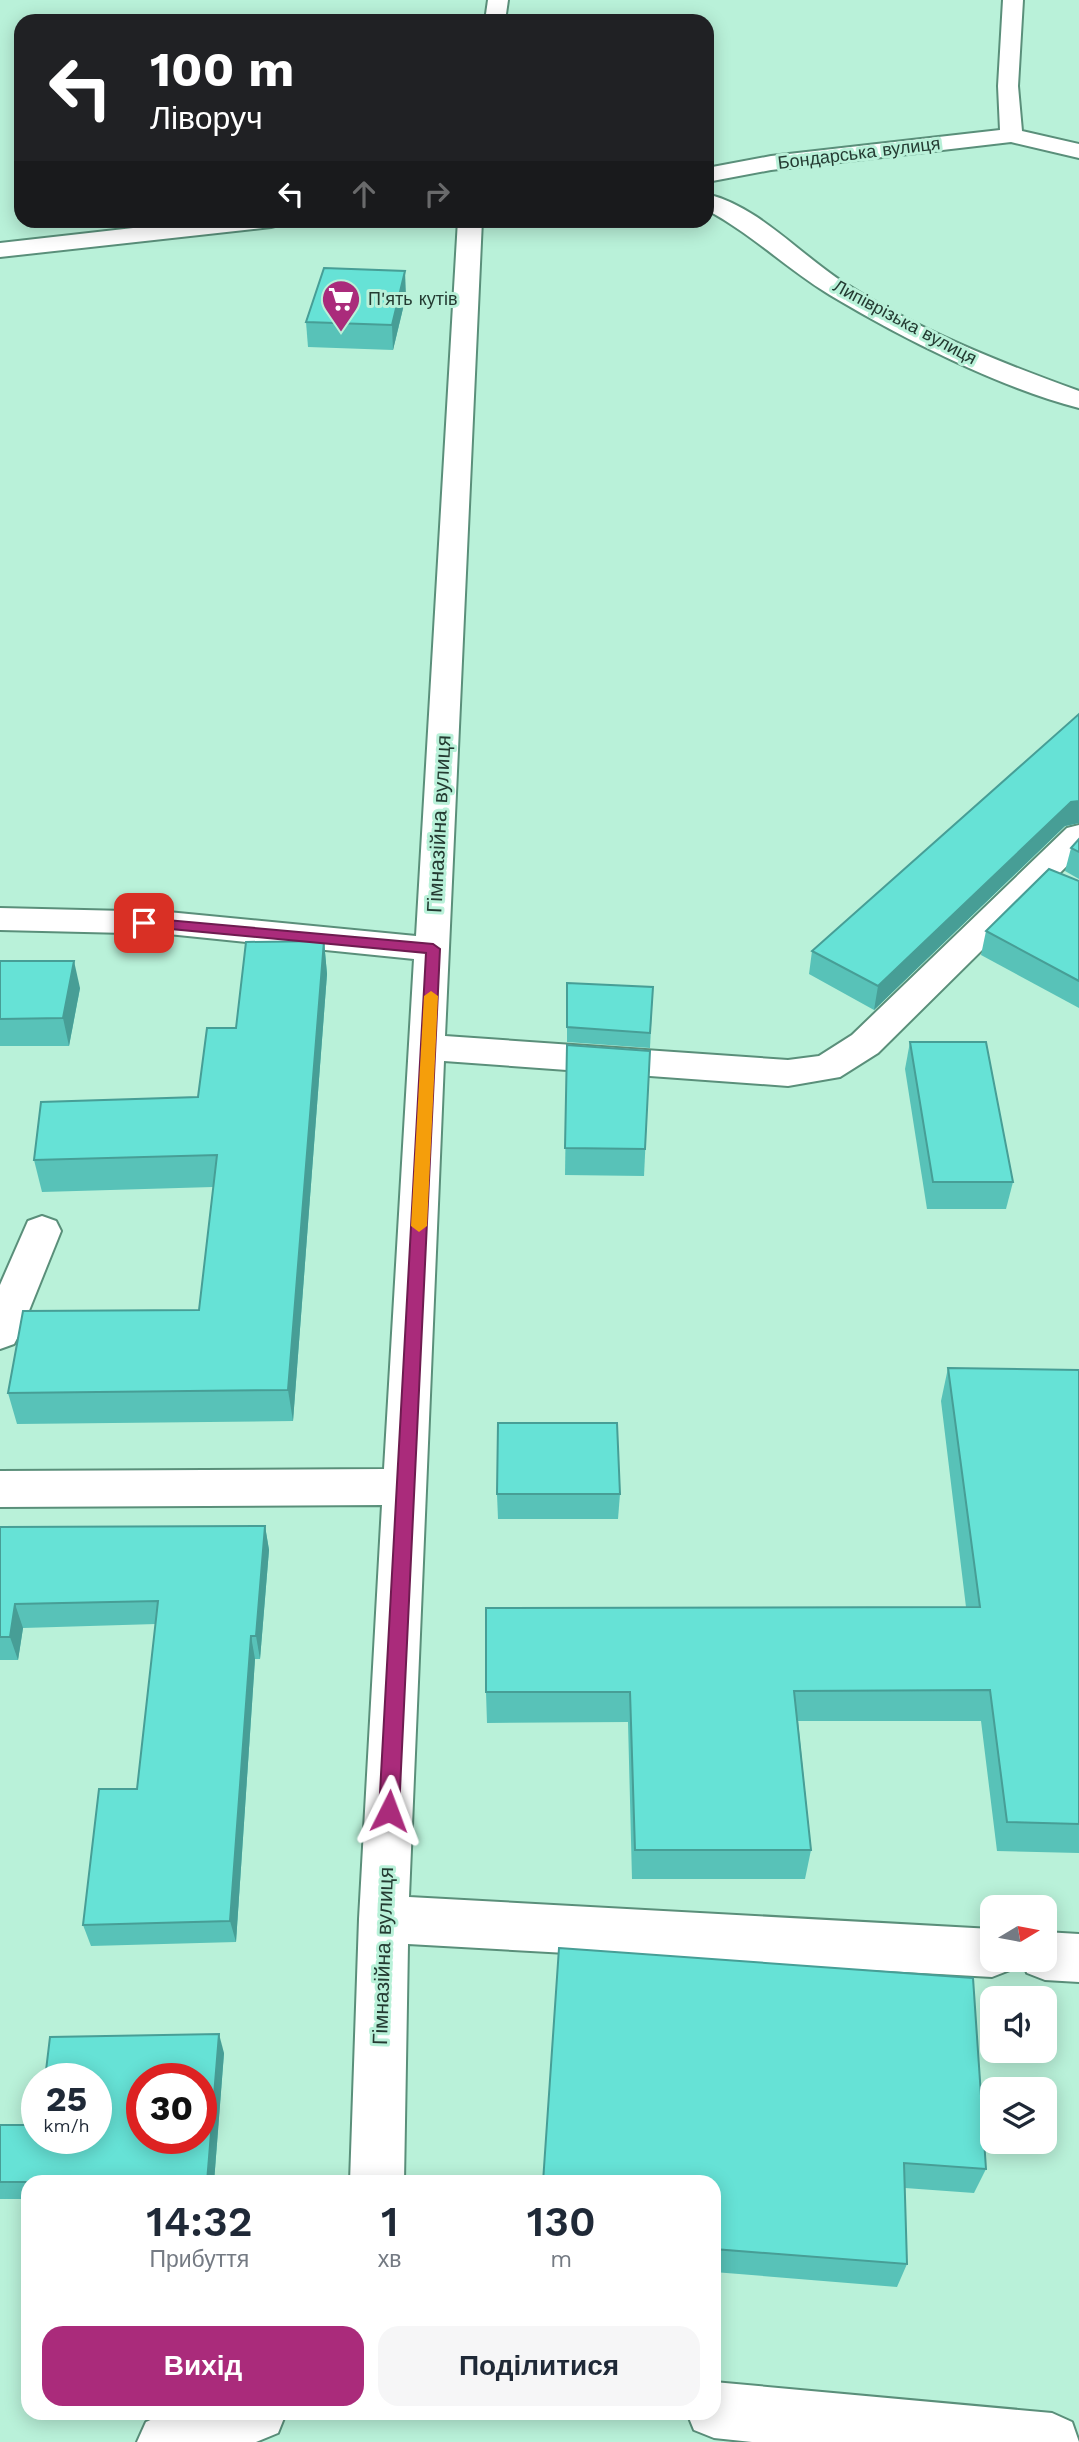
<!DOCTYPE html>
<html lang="uk">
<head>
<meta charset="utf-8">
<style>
  :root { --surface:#fff; --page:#f6f6f7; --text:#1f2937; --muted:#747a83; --accent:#aa2b7b }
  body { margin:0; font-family:"Work Sans",sans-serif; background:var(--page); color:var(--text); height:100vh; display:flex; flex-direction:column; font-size:26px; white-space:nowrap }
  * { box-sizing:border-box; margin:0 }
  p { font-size:23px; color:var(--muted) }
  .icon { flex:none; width:38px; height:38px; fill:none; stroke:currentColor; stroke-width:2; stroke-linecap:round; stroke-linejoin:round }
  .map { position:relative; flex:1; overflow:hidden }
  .details { position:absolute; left:21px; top:2175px; width:700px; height:245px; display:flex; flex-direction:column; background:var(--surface); border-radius:21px; box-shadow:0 4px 18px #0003 }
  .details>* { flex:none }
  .guide { position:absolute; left:14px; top:14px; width:700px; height:214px; border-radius:21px; box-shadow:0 4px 18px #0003; background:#202124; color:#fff; overflow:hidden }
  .needle { width:46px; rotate:80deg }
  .fabs { position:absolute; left:980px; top:1895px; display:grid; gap:14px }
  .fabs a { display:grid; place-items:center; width:77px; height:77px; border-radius:14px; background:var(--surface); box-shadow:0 4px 18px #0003; font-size:35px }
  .speed { position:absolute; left:21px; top:2063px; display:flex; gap:14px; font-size:35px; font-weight:700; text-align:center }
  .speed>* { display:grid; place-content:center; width:91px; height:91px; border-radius:50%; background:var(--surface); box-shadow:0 4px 18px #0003; line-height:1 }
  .speed small { font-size:18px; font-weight:400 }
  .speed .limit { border:10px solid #d22; background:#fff; color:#111 }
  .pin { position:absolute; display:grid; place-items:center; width:60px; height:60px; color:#fff; margin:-30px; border-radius:14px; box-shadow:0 4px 10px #0006 }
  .me { position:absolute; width:77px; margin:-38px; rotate:3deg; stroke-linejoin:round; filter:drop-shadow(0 0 5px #0008) }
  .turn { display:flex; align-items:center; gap:24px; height:147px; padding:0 21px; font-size:32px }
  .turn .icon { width:91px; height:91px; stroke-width:2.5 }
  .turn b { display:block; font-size:49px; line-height:60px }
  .lanes { display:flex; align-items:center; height:66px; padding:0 21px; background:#0003; justify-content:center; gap:35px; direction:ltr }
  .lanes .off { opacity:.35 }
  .eta { display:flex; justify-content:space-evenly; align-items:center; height:119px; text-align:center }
  .eta b { font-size:42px; font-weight:600; line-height:49px }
  .cta { display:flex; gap:14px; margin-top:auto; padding:14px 21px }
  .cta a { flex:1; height:80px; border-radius:21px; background:var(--accent); color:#fff; font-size:28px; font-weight:600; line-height:80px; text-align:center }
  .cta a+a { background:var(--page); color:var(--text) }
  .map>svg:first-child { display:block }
</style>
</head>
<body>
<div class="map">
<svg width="1079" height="2442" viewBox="0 0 1079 2442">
  <rect width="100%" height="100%" fill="#b9f1d9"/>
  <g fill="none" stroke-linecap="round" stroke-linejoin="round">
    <g stroke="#5a8f7a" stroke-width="4">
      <g id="minor">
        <polygon points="488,0 508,0 505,21 485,21"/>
        <polygon points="1003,0 1023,0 1018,86 1022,131 1079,144 1079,158 1011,142 771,170 707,182 707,168 771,156 1000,130 998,86"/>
        <path d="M707,194C760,207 801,256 846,284C918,330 999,362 1079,391V408C1000,388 900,337 830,295C787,269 752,234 707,210Z"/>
        <polygon points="204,220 282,220 279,225 271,227 0,257 0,243"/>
        <polygon points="458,220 482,220 445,1036 788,1060 819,1056 852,1035 1067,828 1079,825 1079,854 878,1053 840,1077 788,1086 444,1061 409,1897 992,1929 992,1960 1014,1960 1010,1970 992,1977 408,1944 404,2182 350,2182 359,1919 382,1505 0,1507 0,1471 384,1469 414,959 168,934 0,930 0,908 168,912 416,936"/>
        <polygon points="42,1216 56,1221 61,1231 20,1333 14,1344 0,1349 0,1285 28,1221"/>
        <polygon points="1045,1932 1079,1934 1079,1982 1045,1980 1027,1973 1022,1960 1045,1960"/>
        <polygon points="714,2382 1052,2413 1072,2422 1079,2442 752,2442 714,2438 694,2430 687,2413 714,2413"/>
        <polygon points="166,2413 286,2413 278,2433 256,2442 137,2442 146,2422"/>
      </g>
    </g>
    <use href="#minor" fill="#fff" fill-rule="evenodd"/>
  </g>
  <g fill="#58c2b8">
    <polygon points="406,296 393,350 308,347 306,322"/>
    <polygon points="1079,714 1079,823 1065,826 874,1010 809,974 812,951"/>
    <polygon points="1079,839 1079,879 1065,871 1071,848"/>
    <polygon points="1079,881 1079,1008 981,955 986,931"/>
    <polygon points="324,941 327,974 293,1421 17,1424 8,1393 199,1310 213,1187 42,1192 34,1160 198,1097 236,1028"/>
    <polygon points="0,961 80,988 69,1046 0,1046"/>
    <polygon points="567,983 653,987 650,1048 567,1042"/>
    <polygon points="910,1042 1013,1182 1006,1209 927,1209 905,1069"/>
    <polygon points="567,1045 650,1051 644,1176 565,1175"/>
    <polygon points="948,1368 1079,1370 1079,1853 997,1851 981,1721 798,1721 811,1850 805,1879 632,1879 628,1722 487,1723 486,1692 966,1607 941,1401"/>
    <polygon points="497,1494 620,1494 618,1519 498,1519"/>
    <polygon points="265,1526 269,1550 260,1659 255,1659 236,1942 91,1946 83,1925 137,1789 156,1624 23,1628 18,1660 0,1660 0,1527"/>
    <polygon points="559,1948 986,2169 974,2193 905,2188 907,2264 897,2287 714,2272 714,2182"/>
    <polygon points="224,2053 214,2182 28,2182 28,2199 0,2199 0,2125 37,2138"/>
  </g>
  <g fill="#479e96">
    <polygon points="405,271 406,296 393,350 392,325"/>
    <polygon points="1079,801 1079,823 1065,826 874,1010 878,986 1071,802"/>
    <polygon points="324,941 327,974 293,1421 288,1390"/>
    <polygon points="74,961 80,988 69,1046 63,1018"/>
    <polygon points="265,1526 269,1550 260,1659 256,1636"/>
    <polygon points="15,1604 23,1628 18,1660 10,1637"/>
    <polygon points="251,1636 255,1659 236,1942 230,1921"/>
    <polygon points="219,2034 224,2053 214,2182 207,2182"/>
  </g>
  <g fill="#66e2d6" stroke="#479e96" stroke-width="2" fill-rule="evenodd">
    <polygon points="324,268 405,271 392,325 306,322"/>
    <polygon points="1079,714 1079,801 1071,802 878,986 812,951"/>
    <polygon points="1079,839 1079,852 1071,848"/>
    <polygon points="1049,869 1079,881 1079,981 986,931"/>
    <polygon points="324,941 288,1390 8,1393 23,1311 199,1310 217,1155 34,1160 41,1102 198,1097 207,1028 236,1028 246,942"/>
    <polygon points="0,961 74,961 63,1018 0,1019"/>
    <polygon points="567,983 653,987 650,1033 567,1027"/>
    <polygon points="910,1042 986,1042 1013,1182 933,1182"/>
    <polygon points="567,1045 650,1051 645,1149 565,1148"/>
    <polygon points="948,1368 1079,1370 1079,1824 1007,1822 990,1690 794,1691 811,1850 635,1850 630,1692 486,1692 486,1608 980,1607"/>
    <polygon points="498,1423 617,1423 620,1494 497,1494"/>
    <polygon points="265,1526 256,1636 251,1636 230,1921 83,1925 99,1789 137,1789 158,1601 15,1604 10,1637 0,1637 0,1527"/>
    <polygon points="559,1948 973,1978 986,2169 904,2163 907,2264 714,2249 714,2182 543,2182"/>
    <path d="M219,2034L207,2182H0V2125H37V2138H96V2079H45L50,2037ZM142,2079H201V2138H142Z"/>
  </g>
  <polygon fill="#aa2b7b" stroke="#6e1c50" stroke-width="2" points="144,918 433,944 440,949 399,1811 396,1817 389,1820 382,1817 379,1811 426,953 139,926 139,919"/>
  <polygon fill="#f59e0b" points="431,991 438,996 427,1226 419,1232 411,1226 424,996"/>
  <defs>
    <g id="supermarket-pin" transform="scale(2.0125)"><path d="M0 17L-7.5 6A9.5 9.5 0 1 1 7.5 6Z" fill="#aa2b7b" stroke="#b9f1d9"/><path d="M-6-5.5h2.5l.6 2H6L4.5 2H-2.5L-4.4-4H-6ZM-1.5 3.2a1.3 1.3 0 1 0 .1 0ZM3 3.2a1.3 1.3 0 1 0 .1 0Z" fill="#fff"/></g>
  </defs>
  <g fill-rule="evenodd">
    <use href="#supermarket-pin" x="341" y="299"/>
  </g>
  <g text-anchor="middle" stroke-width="6" stroke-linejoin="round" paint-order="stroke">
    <g font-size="18" fill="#243b32" stroke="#b9f1d9">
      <text transform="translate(859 153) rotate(-7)" y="6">Бондарська вулиця</text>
      <text transform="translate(905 322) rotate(28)" y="6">Липіврізька вулиця</text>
    </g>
    <g font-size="18" fill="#243b32" stroke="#b9f1d9" text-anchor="start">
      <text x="368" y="305">П'ять кутів</text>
    </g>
    <g font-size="21" fill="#243b32" stroke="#b9f1d9">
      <text transform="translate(439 824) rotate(-87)" y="7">Гімназійна вулиця</text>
      <text transform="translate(383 1956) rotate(-88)" y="7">Гімназійна вулиця</text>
    </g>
  </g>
</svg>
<div class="fabs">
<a><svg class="needle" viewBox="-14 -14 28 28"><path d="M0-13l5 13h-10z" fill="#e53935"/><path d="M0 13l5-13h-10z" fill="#747a83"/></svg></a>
<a><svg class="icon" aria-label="sound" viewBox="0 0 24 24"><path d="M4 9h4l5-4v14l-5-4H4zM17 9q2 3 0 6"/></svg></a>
<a><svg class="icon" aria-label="layers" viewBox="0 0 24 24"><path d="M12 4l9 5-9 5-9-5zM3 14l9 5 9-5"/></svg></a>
</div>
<div class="speed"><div>25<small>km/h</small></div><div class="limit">30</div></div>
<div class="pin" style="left:144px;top:923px;background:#d93025"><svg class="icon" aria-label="arrive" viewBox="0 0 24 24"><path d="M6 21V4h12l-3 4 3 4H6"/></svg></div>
<svg class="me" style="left:389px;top:1811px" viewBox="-20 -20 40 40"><path d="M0-17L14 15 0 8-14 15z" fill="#aa2b7b" stroke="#fff" stroke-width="4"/></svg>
<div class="guide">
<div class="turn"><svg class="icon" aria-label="left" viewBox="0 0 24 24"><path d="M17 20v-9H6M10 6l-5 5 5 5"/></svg><div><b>100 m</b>Ліворуч</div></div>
<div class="lanes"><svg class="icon" aria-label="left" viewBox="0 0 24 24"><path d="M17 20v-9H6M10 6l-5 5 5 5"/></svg><svg class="icon off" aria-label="ahead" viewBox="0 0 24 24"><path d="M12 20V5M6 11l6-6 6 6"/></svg><svg class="icon off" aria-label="right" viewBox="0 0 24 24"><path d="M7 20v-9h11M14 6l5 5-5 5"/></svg></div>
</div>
<section class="details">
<div class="eta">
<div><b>14:32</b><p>Прибуття</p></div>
<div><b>1</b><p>хв</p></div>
<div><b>130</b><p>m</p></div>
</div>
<div class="cta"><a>Вихід</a><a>Поділитися</a></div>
</section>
</div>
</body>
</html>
